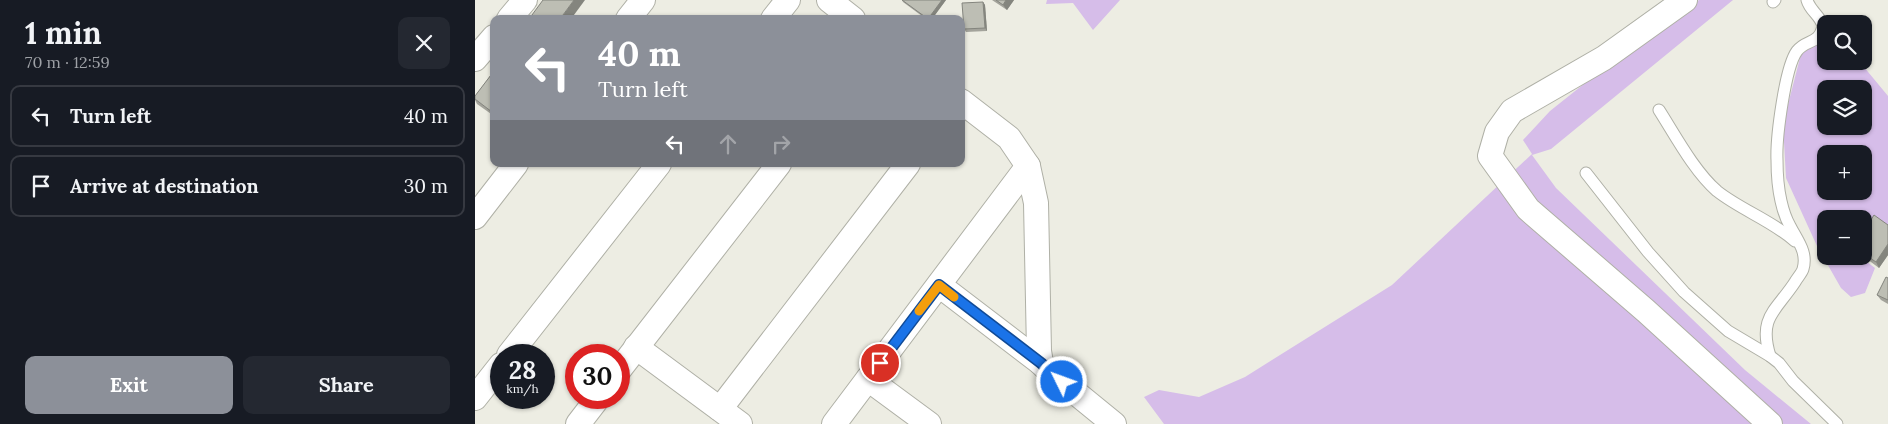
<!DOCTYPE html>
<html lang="en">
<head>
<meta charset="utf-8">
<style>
  :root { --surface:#171b24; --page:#242831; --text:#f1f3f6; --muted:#9ea1a6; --line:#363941; --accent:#8c9099 }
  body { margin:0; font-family:Lora,serif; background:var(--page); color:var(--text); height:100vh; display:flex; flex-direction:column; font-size:19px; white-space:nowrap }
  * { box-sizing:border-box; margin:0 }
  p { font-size:16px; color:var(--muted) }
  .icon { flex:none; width:28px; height:28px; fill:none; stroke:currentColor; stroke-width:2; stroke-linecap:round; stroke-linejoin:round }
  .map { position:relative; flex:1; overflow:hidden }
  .panel { display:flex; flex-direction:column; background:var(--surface); width:475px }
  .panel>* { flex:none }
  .banner { position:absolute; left:15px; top:15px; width:475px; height:152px; border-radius:10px; box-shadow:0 1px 4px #0004; background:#8c9099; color:#fff; overflow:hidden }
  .buttons { position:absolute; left:1342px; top:15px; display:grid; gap:10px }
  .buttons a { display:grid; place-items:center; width:55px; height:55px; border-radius:10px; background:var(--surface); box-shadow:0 1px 4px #0004; font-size:25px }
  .speed { position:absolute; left:15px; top:344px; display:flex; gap:10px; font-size:25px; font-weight:700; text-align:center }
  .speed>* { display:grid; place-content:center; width:65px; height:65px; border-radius:50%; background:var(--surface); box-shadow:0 1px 4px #0004; line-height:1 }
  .speed small { font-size:12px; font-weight:400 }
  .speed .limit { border:8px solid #d22; background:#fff; color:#111 }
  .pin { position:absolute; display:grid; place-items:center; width:42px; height:42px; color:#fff; margin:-21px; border:2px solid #fff; border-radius:50%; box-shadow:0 1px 5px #0007 }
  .me { position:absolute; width:55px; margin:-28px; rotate:312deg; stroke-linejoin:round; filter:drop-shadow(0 0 4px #0008) }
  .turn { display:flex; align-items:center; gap:18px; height:105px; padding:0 25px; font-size:22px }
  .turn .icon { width:65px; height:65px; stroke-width:2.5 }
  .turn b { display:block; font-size:35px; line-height:42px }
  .lanes { display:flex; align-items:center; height:48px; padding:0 25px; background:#0003; justify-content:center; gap:25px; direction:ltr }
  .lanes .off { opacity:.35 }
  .round { display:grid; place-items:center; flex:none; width:52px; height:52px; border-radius:10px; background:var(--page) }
  .headline { display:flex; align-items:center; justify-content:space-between; height:85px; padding:0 25px }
  h1 { font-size:30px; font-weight:800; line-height:38px }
  .primary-button { display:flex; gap:10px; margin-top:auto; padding:10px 25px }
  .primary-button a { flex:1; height:58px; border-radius:10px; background:var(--accent); color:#fff; font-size:20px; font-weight:800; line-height:58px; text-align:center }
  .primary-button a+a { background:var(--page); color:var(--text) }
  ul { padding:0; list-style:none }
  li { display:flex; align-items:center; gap:15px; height:62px; margin:0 10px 8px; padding:0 15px; border:2px solid var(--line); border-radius:10px }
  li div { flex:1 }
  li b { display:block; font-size:19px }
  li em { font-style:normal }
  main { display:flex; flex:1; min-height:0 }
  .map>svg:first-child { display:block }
</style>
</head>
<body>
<main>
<section class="panel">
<div class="headline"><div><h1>1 min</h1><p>70 m · 12:59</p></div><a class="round"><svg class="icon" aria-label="close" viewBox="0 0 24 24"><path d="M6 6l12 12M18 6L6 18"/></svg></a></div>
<ul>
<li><svg class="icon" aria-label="left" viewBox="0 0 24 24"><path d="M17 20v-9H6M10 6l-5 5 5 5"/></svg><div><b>Turn left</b></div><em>40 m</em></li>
<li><svg class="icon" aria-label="arrive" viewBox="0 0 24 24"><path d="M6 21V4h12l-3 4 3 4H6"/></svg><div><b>Arrive at destination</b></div><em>30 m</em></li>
</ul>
<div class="primary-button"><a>Exit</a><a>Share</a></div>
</section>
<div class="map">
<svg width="1413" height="424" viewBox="0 0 1413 424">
  <rect width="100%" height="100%" fill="#edede3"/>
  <g fill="#d6bde9" fill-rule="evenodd">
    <polygon points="572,0 645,0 618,30 598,3 571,4"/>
    <polygon points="1224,0 1258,0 1076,149 1057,155 1081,188 1270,370 1336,424 689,424 669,397 684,390 724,397 770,377 917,285 1057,154 1048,140 1075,111 1134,64 1186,32"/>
    <path d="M1351,38V61H1384L1413,96V226L1389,239V219H1351V256H1384L1400,268L1390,293L1376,297L1366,288L1342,246L1311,178L1308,124L1326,54ZM1351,89H1389V126H1351ZM1351,154H1389V191H1351Z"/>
  </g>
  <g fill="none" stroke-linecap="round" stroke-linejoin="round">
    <g stroke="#afb0a6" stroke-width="13">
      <g id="lane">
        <polyline points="1298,2 1300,0"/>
        <path d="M1184,110C1200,135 1219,171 1242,191C1266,210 1296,220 1320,241"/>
        <polyline points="1111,173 1173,252 1209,292 1253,331 1295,356 1304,363 1318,381 1362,424"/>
        <path d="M1295,356C1283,317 1301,311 1320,282C1322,278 1327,273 1328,269C1333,252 1322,240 1315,226C1311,219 1308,210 1306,201C1303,188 1302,173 1302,160C1301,138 1310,67 1322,51C1331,39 1344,45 1348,26C1345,15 1335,11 1332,0"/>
      </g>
    </g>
    <g stroke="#afb0a6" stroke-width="26">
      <g id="street">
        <polyline points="354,0 378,19"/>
        <polyline points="1210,0 1129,58 1037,111 1022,132 1015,156 1053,209 1171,311 1295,424"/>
        <polyline points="34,19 50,0"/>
        <polyline points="153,19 168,0"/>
        <polyline points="298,19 313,0"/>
        <polyline points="0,59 19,37"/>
        <polyline points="486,101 534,138 553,166 561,203 564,351 566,363"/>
        <polyline points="0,217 41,164"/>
        <polyline points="464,285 566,363 574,371 639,424"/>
        <polyline points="161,347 265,424"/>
        <polyline points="34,355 184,164"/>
        <polyline points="144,370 304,164"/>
        <polyline points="393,379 454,424"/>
        <polyline points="0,398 26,365"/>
        <polyline points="245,409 433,164"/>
        <polyline points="103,424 123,398"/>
        <polyline points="359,424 553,166"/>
      </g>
    </g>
    <use href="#lane" stroke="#fff" stroke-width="11"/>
    <use href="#street" stroke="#fff" stroke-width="24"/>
  </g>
  <g fill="#a3a39b">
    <polygon points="427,0 471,0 457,19 451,19 428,2"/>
    <polygon points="517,0 539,0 532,10"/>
    <polygon points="508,2 510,5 512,31 491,32 489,29"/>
    <polygon points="19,71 19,116 2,104 0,100 0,96"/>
    <polygon points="1413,225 1413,255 1404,268 1388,256 1389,256 1389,231"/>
    <polygon points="1413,278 1413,304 1406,300 1402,295"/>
  </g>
  <g fill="#84857e">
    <polygon points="99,0 110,0 96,19 85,19"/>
    <polygon points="467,0 471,0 457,19 453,19"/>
    <polygon points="531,0 539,0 532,10 528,5"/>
    <polygon points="508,2 510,5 512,31 510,28"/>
    <polygon points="1413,244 1413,255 1404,268 1401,262"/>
  </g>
  <g fill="#bdbeb4" stroke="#84857e">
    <polygon points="68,0 99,0 85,19 54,19"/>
    <polygon points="427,0 467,0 453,19"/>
    <polygon points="521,0 531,0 528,5"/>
    <polygon points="508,2 510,28 489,29 487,3"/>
    <polygon points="19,71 19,110 17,112 0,99 0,96"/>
    <polygon points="1399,215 1413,225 1413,244 1401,262 1389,254 1389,231"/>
    <polygon points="1411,277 1413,278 1413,300 1402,295"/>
  </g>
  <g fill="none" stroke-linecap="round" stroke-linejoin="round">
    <g stroke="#114b97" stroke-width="12">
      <polyline id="route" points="405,363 464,285 566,363 587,382"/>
    </g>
    <use href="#route" stroke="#1a73e8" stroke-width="9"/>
    <polyline stroke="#f59e0b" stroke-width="9" points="444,311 464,285 479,297"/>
  </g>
</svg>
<div class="buttons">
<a><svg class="icon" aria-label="search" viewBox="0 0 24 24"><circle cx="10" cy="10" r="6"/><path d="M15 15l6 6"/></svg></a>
<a><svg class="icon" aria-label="layers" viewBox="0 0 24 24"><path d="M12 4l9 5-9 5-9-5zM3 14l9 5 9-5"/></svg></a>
<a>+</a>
<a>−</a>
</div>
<div class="speed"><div>28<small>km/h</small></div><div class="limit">30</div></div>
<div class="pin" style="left:405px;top:363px;background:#d93025"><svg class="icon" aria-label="arrive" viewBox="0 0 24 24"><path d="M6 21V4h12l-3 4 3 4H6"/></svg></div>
<svg class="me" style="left:587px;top:382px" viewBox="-20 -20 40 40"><circle r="17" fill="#1a73e8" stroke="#fff" stroke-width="3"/><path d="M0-11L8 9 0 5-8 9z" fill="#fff"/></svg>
<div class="banner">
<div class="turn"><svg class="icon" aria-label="left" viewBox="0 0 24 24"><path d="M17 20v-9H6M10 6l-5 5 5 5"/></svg><div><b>40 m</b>Turn left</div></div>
<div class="lanes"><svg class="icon" aria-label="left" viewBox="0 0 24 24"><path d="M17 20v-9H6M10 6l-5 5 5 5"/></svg><svg class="icon off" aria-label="ahead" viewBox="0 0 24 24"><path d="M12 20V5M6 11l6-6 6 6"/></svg><svg class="icon off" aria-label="right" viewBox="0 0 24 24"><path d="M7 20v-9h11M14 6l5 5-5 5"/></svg></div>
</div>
</div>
</main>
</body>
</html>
